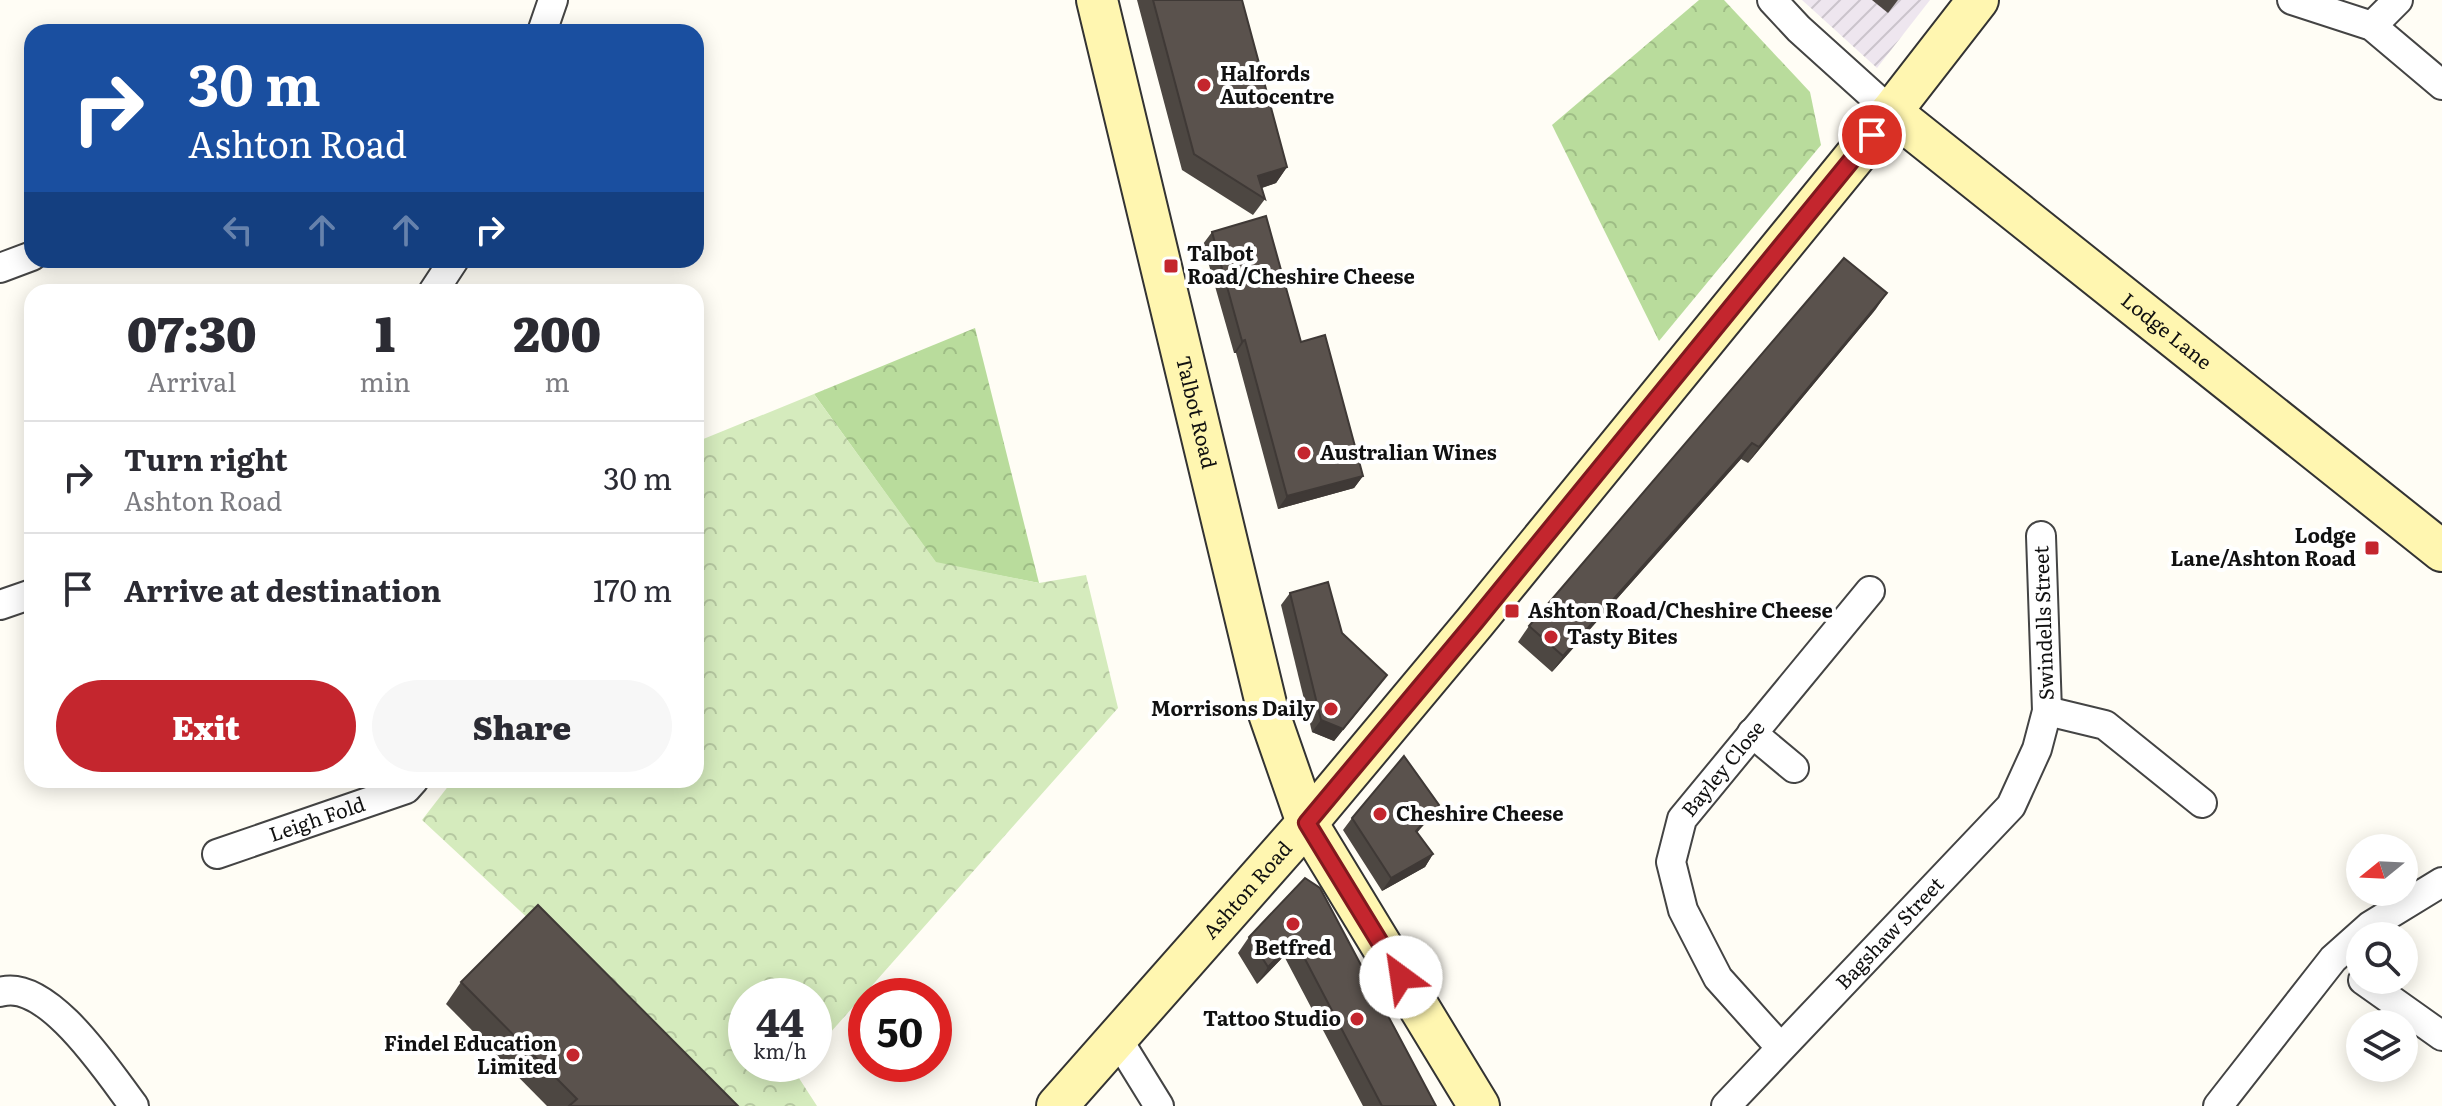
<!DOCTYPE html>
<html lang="en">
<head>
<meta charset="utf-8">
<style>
  :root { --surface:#fff; --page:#f7f7f7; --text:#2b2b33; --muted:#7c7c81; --line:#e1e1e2; --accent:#c4262e }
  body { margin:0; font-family:Literata,serif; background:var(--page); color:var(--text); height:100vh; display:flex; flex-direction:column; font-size:30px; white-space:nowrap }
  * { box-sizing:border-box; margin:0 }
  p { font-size:26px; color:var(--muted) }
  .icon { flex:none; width:44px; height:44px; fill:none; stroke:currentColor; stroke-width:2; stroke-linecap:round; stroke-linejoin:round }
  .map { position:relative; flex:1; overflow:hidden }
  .panel { position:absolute; left:24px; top:284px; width:680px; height:504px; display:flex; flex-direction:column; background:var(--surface); border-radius:24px; box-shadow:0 4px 20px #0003 }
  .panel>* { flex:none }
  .hud { position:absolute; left:24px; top:24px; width:680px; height:244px; border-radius:24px; box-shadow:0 4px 20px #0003; background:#1a4fa0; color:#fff; overflow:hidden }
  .needle { width:52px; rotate:252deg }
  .fabs { position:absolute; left:2346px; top:834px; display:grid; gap:16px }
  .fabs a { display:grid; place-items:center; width:72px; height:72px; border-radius:50%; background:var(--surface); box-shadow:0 4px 20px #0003; font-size:40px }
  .speed { position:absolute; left:728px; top:978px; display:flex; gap:16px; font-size:40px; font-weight:700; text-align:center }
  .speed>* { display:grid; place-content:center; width:104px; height:104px; border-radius:50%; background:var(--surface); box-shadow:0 4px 20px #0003; line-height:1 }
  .speed small { font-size:20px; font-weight:400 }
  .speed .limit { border:12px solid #d22; background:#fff; color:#111 }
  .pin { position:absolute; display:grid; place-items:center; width:68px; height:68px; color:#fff; margin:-34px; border:4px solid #fff; border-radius:50%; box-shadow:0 2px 8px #0007 }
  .me { position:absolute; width:88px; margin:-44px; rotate:329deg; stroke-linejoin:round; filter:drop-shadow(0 0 6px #0008) }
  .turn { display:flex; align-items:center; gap:28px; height:168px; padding:0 32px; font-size:36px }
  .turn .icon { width:104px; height:104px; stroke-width:2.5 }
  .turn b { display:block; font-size:56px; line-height:68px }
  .lanes { display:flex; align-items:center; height:76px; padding:0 32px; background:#0003; justify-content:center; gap:40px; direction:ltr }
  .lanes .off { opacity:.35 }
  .eta { display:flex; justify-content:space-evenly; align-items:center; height:136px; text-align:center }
  .eta b { font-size:48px; font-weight:800; line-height:56px }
  .button { display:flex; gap:16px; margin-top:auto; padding:16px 32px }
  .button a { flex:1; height:92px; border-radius:48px; background:var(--accent); color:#fff; font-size:32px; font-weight:800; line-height:92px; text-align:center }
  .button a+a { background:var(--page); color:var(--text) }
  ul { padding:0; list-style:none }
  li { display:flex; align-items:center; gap:24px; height:112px; padding:0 32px; border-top:2px solid var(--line) }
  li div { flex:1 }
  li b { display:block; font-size:30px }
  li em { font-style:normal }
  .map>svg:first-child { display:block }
</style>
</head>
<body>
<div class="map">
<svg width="2442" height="1106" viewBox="0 0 2442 1106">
  <defs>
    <pattern id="industrial-furrows" width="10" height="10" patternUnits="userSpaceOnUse" patternTransform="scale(2)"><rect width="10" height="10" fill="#eee6ef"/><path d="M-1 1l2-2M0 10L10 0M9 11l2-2" fill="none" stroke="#cbc4cc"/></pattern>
    <pattern id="forest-crowns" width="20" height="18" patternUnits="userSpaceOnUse" patternTransform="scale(2)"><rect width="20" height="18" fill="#b9dc9c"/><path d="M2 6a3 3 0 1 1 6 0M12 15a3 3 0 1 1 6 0" fill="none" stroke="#9ebc85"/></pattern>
    <pattern id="park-crowns" width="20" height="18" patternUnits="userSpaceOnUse" patternTransform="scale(2)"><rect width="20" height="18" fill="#d5ebbd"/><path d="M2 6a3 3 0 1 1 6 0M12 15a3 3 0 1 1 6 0" fill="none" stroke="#b6c8a1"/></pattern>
  </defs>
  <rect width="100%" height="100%" fill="#fffdf5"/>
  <polygon fill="url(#industrial-furrows)" points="1802,0 1930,0 1877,68"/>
  <g fill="url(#forest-crowns)">
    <polygon points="1699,0 1724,0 1810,92 1821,145 1659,341 1552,125"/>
    <polygon points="975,328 1039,583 936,563 814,394"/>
  </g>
  <polygon fill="url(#park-crowns)" points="814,394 936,562 1039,583 1086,575 1118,708 814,1051 814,996 746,996 746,1064 802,1064 795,1072 817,1106 730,1106 422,820 453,780 696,780 696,442"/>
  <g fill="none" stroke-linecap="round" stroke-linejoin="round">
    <g stroke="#444" stroke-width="32">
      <g id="street">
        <polyline points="1772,0 1799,29 1891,112"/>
        <polyline points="2292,0 2372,26 2442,85"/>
        <polyline points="2372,26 2398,0"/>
        <polyline points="542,32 553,0"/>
        <polyline points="0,268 32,256"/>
        <polyline points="433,292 454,260"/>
        <polyline points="0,605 32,594"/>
        <polyline points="2047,711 2105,725 2202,803"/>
        <polyline points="1752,733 1794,768"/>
        <path id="s1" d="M217,854L406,789L414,780"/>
        <polyline points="2363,980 2442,1036"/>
        <path d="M0,992C47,977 109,1073 134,1106"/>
        <polyline points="1117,1038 1159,1106"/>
        <path id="s2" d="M1780,1047L1718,978L1683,910L1671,862L1682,819L1870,591"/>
        <path id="s3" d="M1726,1106L2011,806L2037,749L2047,711L2041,536"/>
        <polyline points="2218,1106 2333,959 2370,926 2442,882"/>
      </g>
    </g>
    <g stroke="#333" stroke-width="44">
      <g id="secondary">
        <path id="s4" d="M1097,0L1267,708L1307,823L1479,1106"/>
        <path id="s5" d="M1891,112L2442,551"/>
        <path id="s6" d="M1057,1106L1307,823L1475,622L1891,112L1978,0"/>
      </g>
    </g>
    <use href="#street" stroke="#fff" stroke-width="28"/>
    <use href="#secondary" stroke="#fff6b0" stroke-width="40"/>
  </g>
  <g fill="#4d4742">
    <polygon points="1137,0 1242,0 1287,167 1276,183 1262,188 1265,199 1253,215 1182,170"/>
    <polygon points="1872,0 1898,0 1888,13"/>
    <polygon points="1212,232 1301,342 1363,476 1354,488 1278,509 1236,353 1234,353 1203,244"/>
    <polygon points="1876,309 1748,463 1741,459 1552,672 1518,642 1529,626"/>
    <polygon points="1290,593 1342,633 1378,687 1334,741 1312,732 1281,605"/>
    <polygon points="1439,805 1417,832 1433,854 1425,867 1382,891 1343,830 1352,818"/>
    <polygon points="1305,878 1436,1106 1363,1106 1284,956 1257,984 1238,953 1249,937"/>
    <polygon points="461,982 738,1106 547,1106 446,1004"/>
  </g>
  <g fill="#3f3936">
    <polygon points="1287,167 1276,183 1252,191 1258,176"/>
    <polygon points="1887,293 1876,309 1748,463 1759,447"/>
    <polygon points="1245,340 1236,353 1234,353 1242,341"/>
    <polygon points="1752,443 1741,459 1552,672 1563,656"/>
    <polygon points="1363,476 1354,488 1278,509 1287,496"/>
    <polygon points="1387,675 1334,741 1312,732 1321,720"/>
    <polygon points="1439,805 1430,818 1407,844 1416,831"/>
    <polygon points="1433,854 1425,867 1382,891 1391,878"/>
    <polygon points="1295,940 1284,956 1257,984 1268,967"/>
  </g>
  <g fill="#5a524d" stroke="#3f3936" stroke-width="2">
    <polygon points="1153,0 1242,0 1287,167 1258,176 1265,199 1194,154"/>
    <polygon points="1266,216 1301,342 1325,335 1363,476 1287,496 1245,340 1242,341 1212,232"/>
    <polygon points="1844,258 1887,293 1759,447 1752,443 1563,656 1529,626"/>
    <polygon points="1328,582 1342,633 1387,675 1343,729 1321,720 1290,593"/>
    <polygon points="1404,756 1439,805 1416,831 1433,854 1391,878 1352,818"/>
    <polygon points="1305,878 1320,888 1436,1106 1382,1106 1295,940 1268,967 1249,937"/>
    <polygon points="538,905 738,1106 569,1106 577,1099 461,982"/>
  </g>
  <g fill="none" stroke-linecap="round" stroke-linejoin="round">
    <g stroke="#7f191e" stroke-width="20">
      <polyline id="route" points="1401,977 1307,823 1475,622 1872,135"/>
    </g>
    <use href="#route" stroke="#c4262e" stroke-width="14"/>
  </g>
  <g fill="#c4262e" stroke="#fff" stroke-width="3">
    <circle cx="1204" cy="85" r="8"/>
    <rect x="1163" y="258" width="16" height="16" rx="4"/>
    <circle cx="1304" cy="453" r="8"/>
    <rect x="2364" y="540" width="16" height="16" rx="4"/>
    <rect x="1504" y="603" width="16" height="16" rx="4"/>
    <circle cx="1551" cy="637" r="8"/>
    <circle cx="1331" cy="709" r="8"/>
    <circle cx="1380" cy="814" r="8"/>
    <circle cx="1293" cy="924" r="8"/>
    <circle cx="1357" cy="1019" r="8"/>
    <circle cx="573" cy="1055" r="8"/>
  </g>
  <g text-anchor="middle" stroke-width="8" stroke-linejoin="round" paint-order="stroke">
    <g font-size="20" font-weight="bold" fill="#111" stroke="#fff" text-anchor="start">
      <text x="1220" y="81">Halfords<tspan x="1220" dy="23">Autocentre</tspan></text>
      <text x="1187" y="261">Talbot<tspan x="1187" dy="23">Road/Cheshire Cheese</tspan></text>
      <text x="1320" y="460">Australian Wines</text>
      <text x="2356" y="543" text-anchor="end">Lodge<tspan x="2356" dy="23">Lane/Ashton Road</tspan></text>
      <text x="1528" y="618">Ashton Road/Cheshire Cheese</text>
      <text x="1567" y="644">Tasty Bites</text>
      <text x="1315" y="716" text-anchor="end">Morrisons Daily</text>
      <text x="1396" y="821">Cheshire Cheese</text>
      <text x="1293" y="955" text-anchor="middle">Betfred</text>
      <text x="1341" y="1026" text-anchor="end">Tattoo Studio</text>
      <text x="557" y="1051" text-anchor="end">Findel Education<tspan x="557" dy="23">Limited</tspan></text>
    </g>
    <g font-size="20" fill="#111" stroke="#fff">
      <text dy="7" stroke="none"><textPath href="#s5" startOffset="352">Lodge Lane</textPath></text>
      <text dy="7" stroke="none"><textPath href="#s4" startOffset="424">Talbot Road</textPath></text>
      <text transform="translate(2044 623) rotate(-92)" y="7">Swindells Street</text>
      <text dy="7" stroke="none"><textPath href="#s2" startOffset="328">Bayley Close</textPath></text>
      <text dy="7" stroke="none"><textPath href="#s1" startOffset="106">Leigh Fold</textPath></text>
      <text dy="7" stroke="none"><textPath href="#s6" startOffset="288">Ashton Road</textPath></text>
      <text dy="7" stroke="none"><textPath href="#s3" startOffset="238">Bagshaw Street</textPath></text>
    </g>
  </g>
</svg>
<div class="fabs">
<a><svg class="needle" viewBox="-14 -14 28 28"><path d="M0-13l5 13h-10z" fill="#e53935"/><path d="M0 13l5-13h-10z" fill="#7c7c81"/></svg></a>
<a><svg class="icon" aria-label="search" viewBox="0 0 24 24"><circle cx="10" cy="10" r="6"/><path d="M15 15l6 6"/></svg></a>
<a><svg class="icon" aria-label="layers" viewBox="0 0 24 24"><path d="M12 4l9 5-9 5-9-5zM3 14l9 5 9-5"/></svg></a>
</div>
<div class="speed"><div>44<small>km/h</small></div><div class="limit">50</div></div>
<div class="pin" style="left:1872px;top:135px;background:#d93025"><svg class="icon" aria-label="arrive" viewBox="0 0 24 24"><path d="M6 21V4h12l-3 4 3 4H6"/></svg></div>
<svg class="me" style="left:1401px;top:977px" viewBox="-20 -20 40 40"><circle r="19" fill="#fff"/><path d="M0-13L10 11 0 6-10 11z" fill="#c4262e"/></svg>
<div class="hud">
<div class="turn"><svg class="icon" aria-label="right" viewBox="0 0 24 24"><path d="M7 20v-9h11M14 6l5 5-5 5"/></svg><div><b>30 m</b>Ashton Road</div></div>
<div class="lanes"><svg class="icon off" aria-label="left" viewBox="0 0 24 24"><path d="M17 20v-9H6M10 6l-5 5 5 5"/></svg><svg class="icon off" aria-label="ahead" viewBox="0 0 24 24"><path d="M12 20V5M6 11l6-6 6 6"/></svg><svg class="icon off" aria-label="ahead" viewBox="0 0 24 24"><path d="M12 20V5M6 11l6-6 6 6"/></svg><svg class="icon" aria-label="right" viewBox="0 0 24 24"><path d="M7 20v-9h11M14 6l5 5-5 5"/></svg></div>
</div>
<section class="panel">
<div class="eta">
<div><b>07:30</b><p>Arrival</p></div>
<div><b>1</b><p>min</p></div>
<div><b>200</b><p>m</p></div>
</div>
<ul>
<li><svg class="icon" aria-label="right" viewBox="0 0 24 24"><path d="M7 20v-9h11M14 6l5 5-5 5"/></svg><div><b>Turn right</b><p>Ashton Road</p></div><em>30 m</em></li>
<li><svg class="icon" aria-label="arrive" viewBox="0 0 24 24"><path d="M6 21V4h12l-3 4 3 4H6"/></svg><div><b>Arrive at destination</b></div><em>170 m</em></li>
</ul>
<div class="button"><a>Exit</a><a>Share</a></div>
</section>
</div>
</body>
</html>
